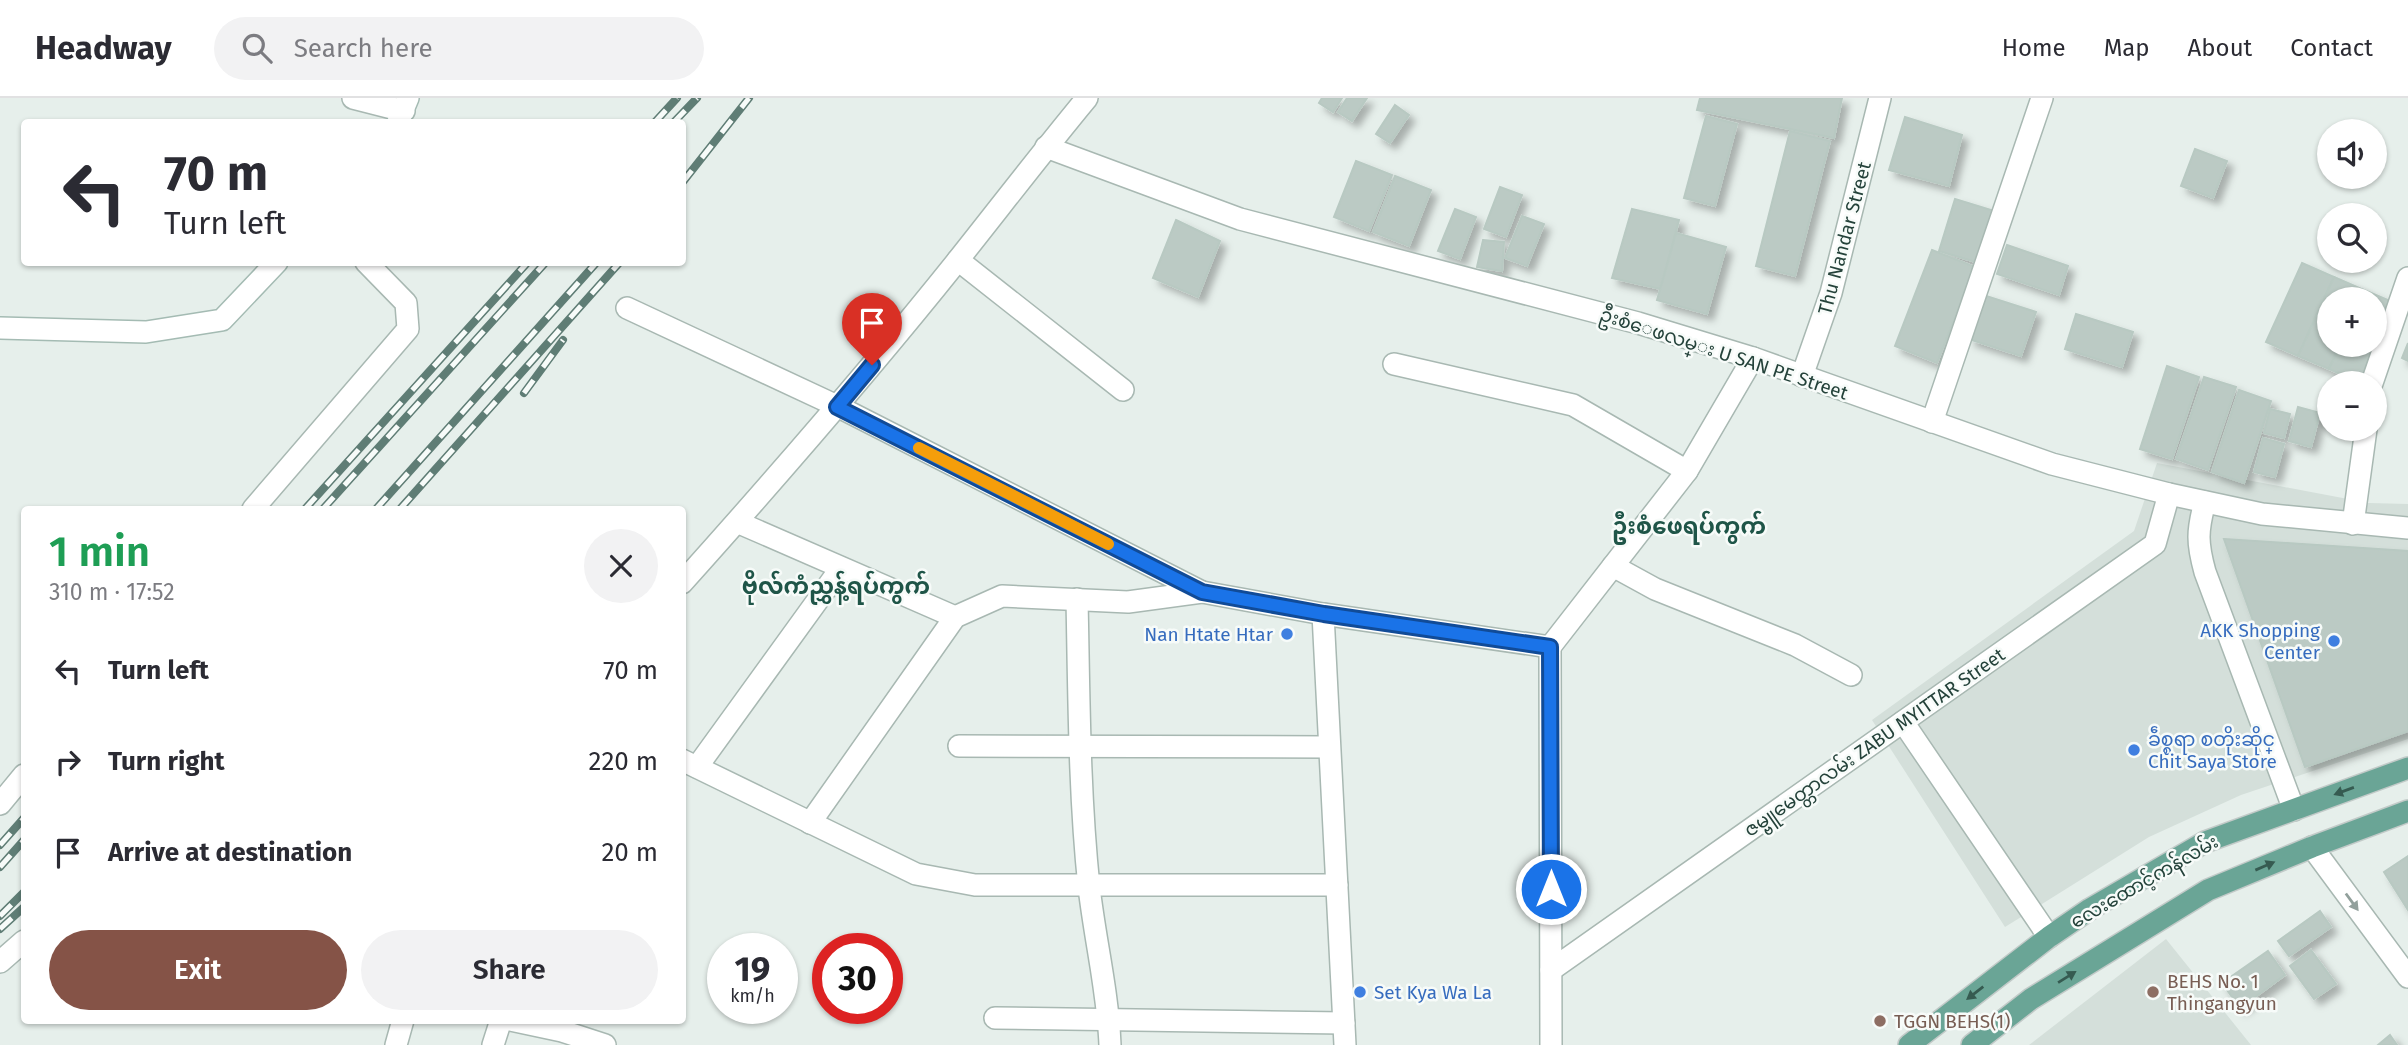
<!DOCTYPE html>
<html lang="en">
<head>
<meta charset="utf-8">
<style>
  :root { --surface:#fff; --page:#f2f2f3; --text:#2b2b33; --muted:#7c7c81; --line:#e1e1e2; --accent:#855347 }
  body { margin:0; font-family:"Fira Sans","Noto Sans Myanmar",sans-serif; background:var(--page); color:var(--text); height:100vh; display:flex; flex-direction:column; font-size:26px; white-space:nowrap }
  * { box-sizing:border-box; margin:0 }
  p { font-size:23px; color:var(--muted) }
  .icon { flex:none; width:38px; height:38px; fill:none; stroke:currentColor; stroke-width:2; stroke-linecap:round; stroke-linejoin:round }
  .map { position:relative; flex:1; overflow:hidden }
  .details { position:absolute; left:21px; top:408px; width:665px; height:518px; display:flex; flex-direction:column; background:var(--surface); border-radius:7px; box-shadow:0 2px 5px #0004 }
  .details>* { flex:none }
  .banner { position:absolute; left:21px; top:21px; width:665px; height:147px; border-radius:7px; box-shadow:0 2px 5px #0004; background:#fff; color:var(--text); overflow:hidden }
  .fabs { position:absolute; left:2317px; top:21px; display:grid; gap:14px }
  .fabs a { display:grid; place-items:center; width:70px; height:70px; border-radius:50%; background:var(--surface); box-shadow:0 2px 5px #0004; font-size:35px }
  .speed { position:absolute; left:707px; top:835px; display:flex; gap:14px; font-size:35px; font-weight:700; text-align:center }
  .speed>* { display:grid; place-content:center; width:91px; height:91px; border-radius:50%; background:var(--surface); box-shadow:0 2px 5px #0004; line-height:1 }
  .speed small { font-size:18px; font-weight:400 }
  .speed .limit { border:10px solid #d22; background:#fff; color:#111 }
  .pin { position:absolute; display:grid; place-items:center; width:60px; height:60px; color:#fff; margin:-72px -30px; border-radius:50% 50% 50% 0; rotate:-45deg; box-shadow:0 0 7px #0007 }
  .pin .icon { rotate:45deg }
  .me { position:absolute; width:77px; margin:-38px; rotate:0deg; stroke-linejoin:round; filter:drop-shadow(0 0 5px #0008) }
  .turn { display:flex; align-items:center; gap:24px; height:147px; padding:0 28px; font-size:32px }
  .turn .icon { width:91px; height:91px; stroke-width:2.5 }
  .turn b { display:block; font-size:49px; line-height:60px }
  .round { display:grid; place-items:center; flex:none; width:74px; height:74px; border-radius:37px; background:var(--page) }
  .headline { display:flex; align-items:center; justify-content:space-between; height:119px; padding:0 28px }
  h1 { font-size:42px; font-weight:600; line-height:52px; color:#1e9e55 }
  .primary-button { display:flex; gap:14px; margin-top:auto; padding:14px 28px }
  .primary-button a { flex:1; height:80px; border-radius:42px; background:var(--accent); color:#fff; font-size:28px; font-weight:600; line-height:80px; text-align:center }
  .primary-button a+a { background:var(--page); color:var(--text) }
  ul { padding:0; list-style:none }
  li { display:flex; align-items:center; gap:21px; height:91px; padding:0 28px }
  li div { flex:1 }
  li b { display:block; font-size:26px }
  li em { font-style:normal }
  header { display:flex; align-items:center; gap:42px; box-sizing:border-box; height:98px; padding:0 35px; background:var(--surface); border-bottom:2px solid var(--line) }
  header strong { font-size:33px }
  nav { display:flex; gap:38px; margin-inline-start:auto; font-size:24px }
  .search { width:490px; height:63px; background:var(--page); display:flex; align-items:center; gap:18px; box-sizing:border-box; padding:0 24px; border-radius:38px; color:var(--muted); font-size:26px }
  .map>svg:first-child { display:block }
</style>
</head>
<body>
<header>
<strong>Headway</strong>
<div class="search"><svg class="icon" aria-label="search" viewBox="0 0 24 24"><circle cx="10" cy="10" r="6"/><path d="M15 15l6 6"/></svg>Search here</div>
<nav><a>Home</a><a>Map</a><a>About</a><a>Contact</a></nav>
</header>
<div class="map">
<svg width="2408" height="947" viewBox="0 0 2408 947">
  <defs>
    <filter id="shadow"><feDropShadow dx="6" dy="6" stdDeviation="3.5" flood-color="#0004"/></filter>
  </defs>
  <rect width="100%" height="100%" fill="#e6efeb"/>
  <g fill="#d4dfda">
    <polygon points="2157,365 2369,405 2408,406 2408,641 2241,697 2149,739 2005,829 1872,622 2134,433"/>
    <polygon points="2166,841 2251,947 2029,947"/>
  </g>
  <g fill="#bbcac4" stroke="#b8c9c2" stroke-width="2" filter="url(#shadow)">
    <polygon points="1322,0 1342,0 1333,14 1319,5"/>
    <polygon points="1347,0 1367,0 1352,23 1338,14"/>
    <polygon points="1700,0 1842,0 1834,40 1697,12"/>
    <polygon points="1395,7 1409,17 1390,45 1376,36"/>
    <polygon points="1706,18 1737,26 1715,108 1684,100"/>
    <polygon points="1905,19 1962,37 1949,88 1889,72"/>
    <polygon points="1790,33 1830,43 1795,178 1756,168"/>
    <polygon points="2195,51 2227,63 2213,100 2181,88"/>
    <polygon points="1356,63 1392,77 1369,133 1334,119"/>
    <polygon points="1395,78 1431,92 1409,148 1373,134"/>
    <polygon points="1500,89 1522,97 1506,139 1484,131"/>
    <polygon points="1955,101 1994,113 1979,165 1939,153"/>
    <polygon points="1455,111 1476,119 1460,161 1438,153"/>
    <polygon points="1632,111 1679,122 1661,191 1612,180"/>
    <polygon points="1522,118 1544,126 1527,168 1505,160"/>
    <polygon points="1176,122 1220,143 1198,199 1153,180"/>
    <polygon points="1676,135 1726,149 1707,216 1657,202"/>
    <polygon points="1483,142 1504,144 1502,173 1477,169"/>
    <polygon points="2007,147 2068,168 2059,197 1997,176"/>
    <polygon points="1932,152 1975,169 1937,265 1895,248"/>
    <polygon points="2302,165 2334,179 2298,258 2266,244"/>
    <polygon points="2334,179 2364,192 2360,201 2329,201 2329,247 2340,247 2329,271 2298,258"/>
    <polygon points="2364,192 2395,205 2359,284 2329,271 2340,247 2375,247 2375,201 2360,201"/>
    <polygon points="1983,197 2036,214 2021,258 1969,241"/>
    <polygon points="2076,216 2133,234 2122,269 2065,251"/>
    <polygon points="2408,245 2408,263 2402,260"/>
    <polygon points="2167,268 2199,279 2172,361 2140,351"/>
    <polygon points="2204,279 2236,289 2208,372 2176,361"/>
    <polygon points="2239,292 2271,303 2244,385 2212,374"/>
    <polygon points="2298,309 2320,315 2311,349 2289,343"/>
    <polygon points="2270,311 2290,316 2284,340 2264,335"/>
    <polygon points="2263,340 2284,346 2275,379 2254,374"/>
    <polygon points="2224,441 2408,453 2408,633 2305,669"/>
    <polygon points="2408,758 2408,812 2384,774"/>
    <polygon points="2320,813 2331,829 2289,858 2278,843"/>
    <polygon points="2311,852 2336,886 2314,901 2290,868"/>
    <polygon points="2268,853 2285,877 2240,910 2222,885"/>
    <polygon points="2390,937 2397,947 2378,947"/>
  </g>
  <g fill="none" stroke-linecap="round" stroke-linejoin="round">
    <g stroke="#a8b8b2" stroke-width="24">
      <g id="street">
        <polyline points="353,0 404,13"/>
        <polyline points="1046,49 1240,121 1638,225 1753,260 2052,366 2169,396 2262,416 2408,430"/>
        <polyline points="958,162 1123,292"/>
        <polyline points="627,210 837,308 1202,494 1323,516 1550,549"/>
        <polyline points="1394,266 1573,307 1687,373"/>
        <polyline points="1802,278 1831,195 1880,0"/>
        <polyline points="2372,285 2408,180"/>
        <polyline points="1932,324 2042,0"/>
        <path d="M2205,404C2197,433 2197,445 2205,474L2294,712"/>
        <polyline points="253,411 408,231 406,205 366,164"/>
        <polyline points="737,424 955,519"/>
        <polyline points="2353,426 2366,331"/>
        <polyline points="1613,468 1655,491 1795,547 1851,577"/>
        <path d="M682,485C777,379 870,272 958,162C1001,108 1043,53 1087,0"/>
        <path d="M1077,501C1079,597 1079,694 1089,789C1095,842 1108,894 1110,947"/>
        <polyline points="1323,516 1345,947"/>
        <polyline points="1550,549 1551,947"/>
        <polyline points="1550,549 1687,373 1753,260"/>
        <polyline points="1903,624 2049,839"/>
        <polyline points="959,648 1329,649"/>
        <polyline points="682,662 916,776 975,787 1337,787"/>
        <polyline points="697,669 841,470"/>
        <polyline points="0,706 24,677"/>
        <polyline points="810,725 955,519 1002,498 1128,504 1202,494"/>
        <polyline points="2312,749 2408,879"/>
        <polyline points="0,864 24,843"/>
        <polyline points="1551,872 2155,446 2169,396"/>
        <polyline points="995,920 1344,925"/>
        <polyline points="510,922 562,933 605,947"/>
        <polyline points="396,947 403,922"/>
        <polyline points="493,947 501,922"/>
      </g>
    </g>
    <g stroke="#a4bbb3" stroke-width="24">
      <g id="secondary">
        <polyline points="398,24 408,0"/>
        <polyline points="0,230 146,234 222,222 277,164"/>
      </g>
    </g>
    <g stroke="#c2cac8" stroke-width="24">
      <g id="primary">
        <polyline points="1909,947 2049,839 2090,811 2205,744 2408,670"/>
        <polyline points="1972,947 2031,901 2208,792 2312,749 2408,713"/>
      </g>
    </g>
    <use href="#street" stroke="#fff" stroke-width="21"/>
    <use href="#secondary" stroke="#fff" stroke-width="21"/>
    <use href="#primary" stroke="#6aa596" stroke-width="21"/>
    <g stroke="#5f7d75" stroke-width="8">
      <g id="rail">
        <polyline points="655,24 677,0"/>
        <polyline points="674,24 697,0"/>
        <polyline points="682,85 749,0"/>
        <polyline points="524,295 563,242"/>
        <polyline points="305,411 528,164"/>
        <polyline points="323,411 546,164"/>
        <polyline points="376,411 597,164"/>
        <polyline points="400,411 620,164"/>
        <polyline points="0,747 24,720"/>
        <polyline points="0,769 24,742"/>
        <polyline points="0,818 24,794"/>
        <polyline points="0,831 24,809"/>
      </g>
    </g>
    <use href="#rail" stroke="#f7fbf9" stroke-width="5" stroke-dasharray="16" stroke-linecap="butt"/>
  </g>
  <defs><path id="oneway-solid" d="M-6-.8H1V-3.2L6.5 0L1 3.2V.8H-6Z" transform="scale(1.75)"/></defs>
  <g fill="#365b51">
    <use href="#oneway-solid" transform="translate(2344 693) rotate(160)"/>
    <use href="#oneway-solid" transform="translate(2265 768) rotate(-23)"/>
    <use href="#oneway-solid" transform="translate(2067 879) rotate(-32)"/>
    <use href="#oneway-solid" transform="translate(1975 895) rotate(142)"/>
  </g>
  <use fill="#92a09c" href="#oneway-solid" transform="translate(2352 804) rotate(54)"/>
  <g fill="none" stroke-linecap="round" stroke-linejoin="round">
    <g stroke="#114b97" stroke-width="18">
      <polyline id="route" points="872,267 837,309 1202,494 1324,516 1550,549 1551,791"/>
    </g>
    <use href="#route" stroke="#1a73e8" stroke-width="12"/>
    <polyline stroke="#f59e0b" stroke-width="12" points="919,350 1108,446"/>
  </g>
  <g fill="#3f7fe0" stroke="#f7fbf9" stroke-width="2.5">
    <circle cx="1287" cy="536" r="7"/>
    <circle cx="2334" cy="543" r="7"/>
    <circle cx="2134" cy="652" r="7"/>
    <circle cx="1360" cy="894" r="7"/>
  </g>
  <g fill="#8d6e63" stroke="#f7fbf9" stroke-width="2.5">
    <circle cx="2153" cy="894" r="7"/>
    <circle cx="1880" cy="923" r="7"/>
  </g>
  <g text-anchor="middle" stroke-width="5" stroke-linejoin="round" paint-order="stroke">
    <g font-size="19" fill="#24423a" stroke="#f7fbf9">
      <text transform="translate(1844 140) rotate(-75)" y="7">Thu Nandar Street</text>
      <text transform="translate(1724 255) rotate(18)" y="7">ဦးစံေဖလမ္း U SAN PE Street</text>
      <text transform="translate(1874 644) rotate(-35)" y="7">ဇမ္ဗူမေတ္တာလမ်း ZABU MYITTAR Street</text>
      <text transform="translate(2144 783) rotate(-30)" y="7">လေးထောင့်ကန်လမ်း</text>
    </g>
    <g font-size="19" fill="#366cbe" stroke="#f7fbf9" text-anchor="end">
      <text x="2320" y="539">AKK Shopping<tspan x="2320" dy="22">Center</tspan></text>
      <text x="1273" y="543">Nan Htate Htar</text>
      <text x="2148" y="648" text-anchor="start">ခဵစ္စရာ စတိုးဆိုင္<tspan x="2148" dy="22">Chit Saya Store</tspan></text>
      <text x="1374" y="901" text-anchor="start">Set Kya Wa La</text>
    </g>
    <g font-size="19" fill="#785e54" stroke="#f7fbf9" text-anchor="start">
      <text x="2167" y="890">BEHS No. 1<tspan x="2167" dy="22">Thingangyun</tspan></text>
      <text x="1894" y="930">TGGN BEHS(1)</text>
    </g>
    <g font-size="23" font-weight="bold" fill="#1f5548" stroke="#f7fbf9">
      <text x="1689" y="436">ဦးစံဖေရပ်ကွက်</text>
      <text x="836" y="496">ဗိုလ်ကံညွှန့်ရပ်ကွက်</text>
    </g>
  </g>
</svg>
<div class="fabs">
<a><svg class="icon" aria-label="sound" viewBox="0 0 24 24"><path d="M4 9h4l5-4v14l-5-4H4zM17 9q2 3 0 6"/></svg></a>
<a><svg class="icon" aria-label="search" viewBox="0 0 24 24"><circle cx="10" cy="10" r="6"/><path d="M15 15l6 6"/></svg></a>
<a>+</a>
<a>−</a>
</div>
<div class="speed"><div>19<small>km/h</small></div><div class="limit">30</div></div>
<div class="pin" style="left:872px;top:267px;background:#d93025"><svg class="icon" aria-label="arrive" viewBox="0 0 24 24"><path d="M6 21V4h12l-3 4 3 4H6"/></svg></div>
<svg class="me" style="left:1551px;top:791px" viewBox="-20 -20 40 40"><circle r="17" fill="#1a73e8" stroke="#fff" stroke-width="3"/><path d="M0-11L8 9 0 5-8 9z" fill="#fff"/></svg>
<div class="banner">
<div class="turn"><svg class="icon" aria-label="left" viewBox="0 0 24 24"><path d="M17 20v-9H6M10 6l-5 5 5 5"/></svg><div><b>70 m</b>Turn left</div></div>
</div>
<section class="details">
<div class="headline"><div><h1>1 min</h1><p>310 m · 17:52</p></div><a class="round"><svg class="icon" aria-label="close" viewBox="0 0 24 24"><path d="M6 6l12 12M18 6L6 18"/></svg></a></div>
<ul>
<li><svg class="icon" aria-label="left" viewBox="0 0 24 24"><path d="M17 20v-9H6M10 6l-5 5 5 5"/></svg><div><b>Turn left</b></div><em>70 m</em></li>
<li><svg class="icon" aria-label="right" viewBox="0 0 24 24"><path d="M7 20v-9h11M14 6l5 5-5 5"/></svg><div><b>Turn right</b></div><em>220 m</em></li>
<li><svg class="icon" aria-label="arrive" viewBox="0 0 24 24"><path d="M6 21V4h12l-3 4 3 4H6"/></svg><div><b>Arrive at destination</b></div><em>20 m</em></li>
</ul>
<div class="primary-button"><a>Exit</a><a>Share</a></div>
</section>
</div>
</body>
</html>
